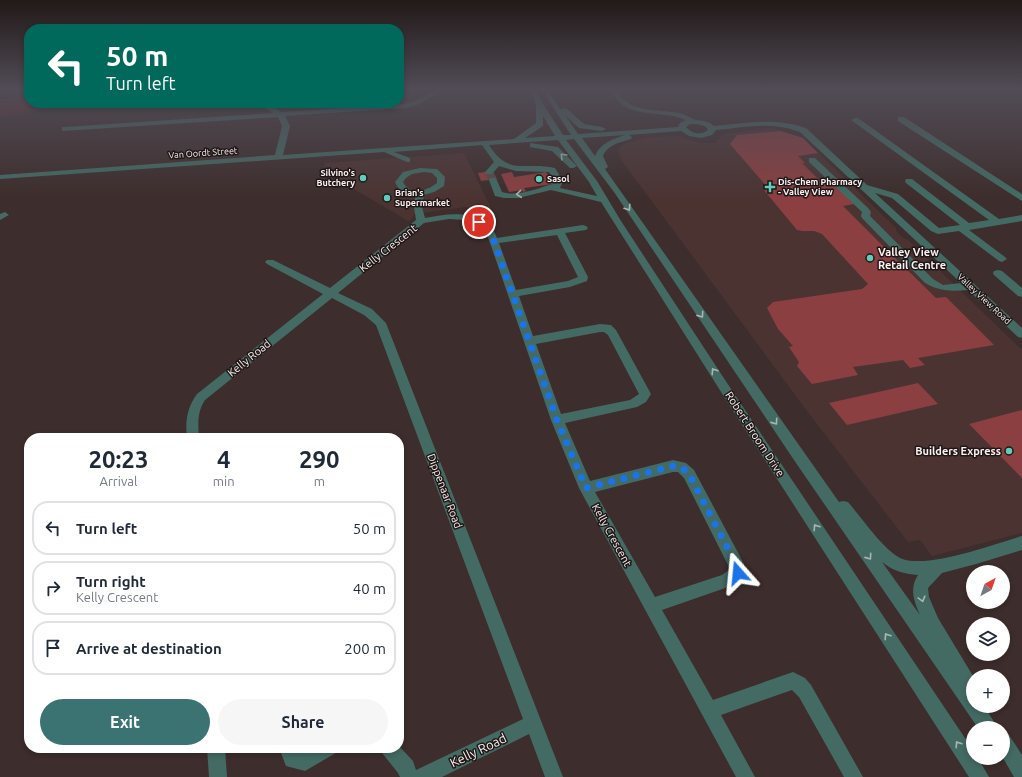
<!DOCTYPE html>
<html lang="en">
<head>
<meta charset="utf-8">
<style>
  :root { --surface:#fff; --page:#f6f6f7; --text:#1f2937; --muted:#747a83; --line:#e0e1e3; --accent:#3a7372 }
  body { margin:0; font-family:Ubuntu,sans-serif; background:var(--page); color:var(--text); height:100vh; display:flex; flex-direction:column; font-size:15px; white-space:nowrap }
  * { box-sizing:border-box; margin:0 }
  p { font-size:13px; color:var(--muted) }
  .icon { flex:none; width:22px; height:22px; fill:none; stroke:currentColor; stroke-width:2; stroke-linecap:round; stroke-linejoin:round }
  .map { position:relative; flex:1; overflow:hidden }
  .side { position:absolute; left:24px; top:433px; width:380px; height:320px; display:flex; flex-direction:column; background:var(--surface); border-radius:16px; box-shadow:0 2px 6px #0003 }
  .side>* { flex:none }
  .hud { position:absolute; left:24px; top:24px; width:380px; height:84px; border-radius:16px; box-shadow:0 2px 6px #0003; background:#00695c; color:#fff; overflow:hidden }
  .needle { width:26px; rotate:40deg }
  .fabs { position:absolute; left:966px; top:565px; display:grid; gap:8px }
  .fabs a { display:grid; place-items:center; width:44px; height:44px; border-radius:50%; background:var(--surface); box-shadow:0 2px 6px #0003; font-size:20px }
  .pin { position:absolute; display:grid; place-items:center; width:34px; height:34px; color:#fff; margin:-17px; border:2px solid #fff; border-radius:50%; box-shadow:0 1px 4px #0007 }
  .me { position:absolute; width:44px; margin:-22px; rotate:342deg; stroke-linejoin:round; filter:drop-shadow(0 0 3px #0008) }
  .turn { display:flex; align-items:center; gap:14px; height:84px; padding:0 16px; font-size:18px }
  .turn .icon { width:52px; height:52px; stroke-width:2.5 }
  .turn b { display:block; font-size:28px; line-height:34px }
  .eta { display:flex; justify-content:space-evenly; align-items:center; height:68px; text-align:center }
  .eta b { font-size:24px; font-weight:600; line-height:28px }
  .action { display:flex; gap:8px; margin-top:auto; padding:8px 16px }
  .action a { flex:1; height:46px; border-radius:24px; background:var(--accent); color:#fff; font-size:16px; font-weight:600; line-height:46px; text-align:center }
  .action a+a { background:var(--page); color:var(--text) }
  ul { padding:0; list-style:none }
  li { display:flex; align-items:center; gap:12px; height:54px; margin:0 8px 6px; padding:0 8px; border:2px solid var(--line); border-radius:16px }
  li div { flex:1 }
  li b { display:block; font-size:15px }
  li em { font-style:normal }
  .map>svg:first-child { display:block }
</style>
</head>
<body>
<div class="map">
<svg width="1022" height="777" viewBox="0 0 1022 777">
  <rect width="100%" height="100%" fill="#3d2d2c"/>
  <g fill="#4b3332">
    <polygon points="771,128 803,138 896,228 896,231 903,238 908,240 1022,350 1022,533 932,556 920,540 908,542 810,415 622,161 618,152 618,149 624,144 649,137 677,136 702,143 715,143 724,134"/>
    <polygon points="464,153 493,212 483,213 466,207 414,214 412,219 408,221 342,182 335,180 335,175 323,176 325,163"/>
  </g>
  <polygon fill="#5f2929" points="0,90 29,90 29,103 88,103 0,116"/>
  <g fill="none" stroke-linecap="round" stroke-linejoin="round">
    <polyline stroke="#022520" stroke-width="2.5" points="0,98 6,97"/>
  </g>
  <g fill="#8b3f40">
    <polygon points="781,131 803,138 818,153 798,156 805,163 802,163 820,181 830,179 854,204 843,206 882,245 936,298 946,297 994,345 918,358 925,365 910,368 903,360 853,367 858,375 812,384 797,366 799,362 789,347 793,346 778,329 767,308 773,302 862,289 868,284 822,234 814,231 802,231 797,230 763,189 769,189 730,144 737,135"/>
    <polygon points="492,171 497,179 481,181 478,173"/>
    <polygon points="512,172 514,177 546,172 553,184 524,188 526,191 523,192 522,190 509,192 501,174"/>
    <polygon points="918,383 938,404 847,425 829,403"/>
    <polygon points="1022,410 1022,478 969,424"/>
  </g>
  <g fill="none" stroke-linecap="round" stroke-linejoin="round">
    <polyline stroke="#5a4a4a" stroke-width="8" stroke-dasharray="8 4" stroke-linecap="butt" points="489,172 493,180"/>
    <g fill="#436b63" fill-rule="evenodd">
      <path d="M436,90H444L417,105L405,108L285,116L290,126L283,155L514,139L536,123V105L530,90H536L543,104L563,135H571L542,90H548L560,109L566,108L584,124L602,127L606,129L602,131L579,128L565,115L578,134L678,127L680,123L686,120C662,109 623,121 611,90H617C627,113 658,109 679,113C685,114 690,118 696,120C703,121 708,121 714,126C745,123 775,117 806,128L867,185L898,194L939,228L960,225L906,183L905,181L906,179H912L969,223L989,220L851,120L855,118H858L999,219L1022,215V221L969,230L1005,257L1007,259L1002,262L999,261L959,231L938,234L931,231L892,198L875,193L1022,328V338L1018,337L968,290C952,291 940,292 925,283L862,218L861,216L862,212L809,162V158H815L868,208L871,212L870,216L933,279L943,285L961,283L800,132C772,121 745,127 716,130L712,135L701,138L689,136L681,131L629,135L632,137L631,139C621,142 607,145 603,156L608,167L605,169L839,502L843,501L848,502C861,517 883,549 900,558C926,570 994,544 1022,536V550L976,564L942,573L928,588L929,597L938,618L973,676V706H984L998,728H978L794,460L614,192L574,139L566,140L597,181L621,221L731,389L973,750V758H978L989,777H969L723,395L601,202L551,190L518,198H504L495,196L489,180L490,178H496L502,192C518,197 538,188 553,184L555,181L549,172L516,171L499,166L492,174H486L485,172L494,162L482,145L394,152L410,158V162H407L384,152L0,179V175L275,155L282,126L278,117L62,131V127H65L273,113L258,103H267L281,112L405,104L413,102ZM543,116L555,136L525,138L543,126ZM690,124C696,124 706,124 708,130C700,136 692,134 686,127ZM625,135C613,139 600,143 595,156L582,138ZM558,140L589,182L597,196L560,188L563,181L555,168C526,161 509,177 489,145ZM882,562C893,571 904,574 918,575C909,589 914,601 920,615Z"/>
      <polygon points="898,117 904,117 1022,194 1022,201 898,121"/>
      <polygon points="530,143 558,147 577,166 573,168 570,168 552,151 530,147"/>
      <path d="M420,168L437,169L445,177L444,186L434,192L424,195L422,207L425,218C449,213 487,208 497,238L583,225L586,226L588,228L586,230L565,233L588,277L587,281L570,287L519,296L533,336L600,324L611,325L616,330L651,394L646,402L637,407L565,423L590,481L673,460L686,463L694,470L743,562C748,573 741,581 731,586L662,610L713,700L793,672L805,678L811,685L863,777H844L799,697L792,690L721,715L755,777H736L579,488L551,420L487,234L480,227L465,220L449,219L424,223L338,293L372,309L386,323L563,777H545L529,734L442,777H400L398,773L383,754L380,748H399V746L413,761L416,770L523,719L376,325L364,315L332,298L205,400C197,412 198,424 199,438H187C185,421 187,408 197,394L323,294L267,264L265,262L267,260H273L330,288L416,220L414,207L415,196C405,195 399,191 395,182L403,172ZM424,172L432,173L437,178V183C427,191 410,196 403,182L406,178L412,174ZM557,235L578,277L568,281L516,290L499,243ZM600,332H604L608,335L639,394L630,400L561,414L536,344ZM673,472H678L684,478L730,569L722,575L655,597L595,492Z"/>
      <polygon points="5,212 9,215 0,220 0,214"/>
      <polygon points="998,270 1002,271 1022,288 1022,297 1018,296 994,275 993,273 994,271"/>
      <polygon points="1003,732 1009,735 1022,755 1022,777 1014,777 1003,758"/>
      <polygon points="207,748 225,748 227,777 209,777"/>
      <polygon points="279,748 297,748 299,751 304,752 311,748 337,748 334,754 305,771 286,766"/>
    </g>
  </g>
  <defs><path id="oneway-chevron" d="M-2-3.5L2.5 0L-2 3.5" fill="none" stroke-width="1.6" stroke-linecap="round" stroke-linejoin="round"/></defs>
  <g stroke="#a9b5b1">
    <use href="#oneway-chevron" transform="translate(563 156) rotate(-135)"/>
    <use href="#oneway-chevron" transform="translate(519 194) rotate(175)"/>
    <use href="#oneway-chevron" transform="translate(628 208) rotate(56)"/>
    <use href="#oneway-chevron" transform="translate(701 315) rotate(55)"/>
    <use href="#oneway-chevron" transform="translate(714 371) rotate(-123)"/>
    <use href="#oneway-chevron" transform="translate(775 422) rotate(55)"/>
    <use href="#oneway-chevron" transform="translate(816 527) rotate(-123)"/>
    <use href="#oneway-chevron" transform="translate(869 557) rotate(55)"/>
    <use href="#oneway-chevron" transform="translate(922 599) rotate(75)"/>
    <use href="#oneway-chevron" transform="translate(887 636) rotate(-123)"/>
    <use href="#oneway-chevron" transform="translate(958 744) rotate(-123)"/>
  </g>
  <linearGradient id="sky" x2="0" y2="1"><stop stop-color="#221918"/><stop offset="0.45" stop-color="#514c56"/><stop offset="1" stop-color="#514c56" stop-opacity="0"/></linearGradient>
  <rect width="1022" height="199" fill="url(#sky)"/>
  <g fill="none" stroke-linecap="round" stroke-linejoin="round">
    <polyline stroke="#1a73e8" stroke-width="7" stroke-dasharray="0 12.6" points="479,222 491,233 557,420 586,488 673,466 681,467 689,474 738,568 738,573"/>
  </g>
  <g fill="#5cceba" stroke="#1f1717" stroke-width="1.5">
    <circle cx="363" cy="178" r="4"/>
    <circle cx="539" cy="179" r="4"/>
    <path d="M768 181h4v4h4v4h-4v4h-4v-4h-4v-4h4z"/>
    <circle cx="387" cy="198" r="4"/>
    <circle cx="870" cy="258" r="4"/>
    <circle cx="1009" cy="451" r="4"/>
  </g>
  <g text-anchor="middle" stroke-width="3" stroke-linejoin="round" paint-order="stroke">
    <g font-size="9" fill="#fcf1f1" stroke="#1f1717">
      <text transform="translate(203 153) rotate(-4)" y="3">Van Oordt Street</text>
      <text transform="translate(984 299) rotate(43)" y="3">Valley View Road</text>
    </g>
    <g font-size="9" font-weight="bold" fill="#fcf1f1" stroke="#1f1717" text-anchor="start">
      <text x="355" y="176" text-anchor="end">Silvino's<tspan x="355" dy="10">Butchery</tspan></text>
      <text x="547" y="182">Sasol</text>
      <text x="778" y="185">Dis-Chem Pharmacy<tspan x="778" dy="10">- Valley View</tspan></text>
      <text x="395" y="196">Brian's<tspan x="395" dy="10">Supermarket</tspan></text>
    </g>
    <g font-size="11" fill="#fcf1f1" stroke="#1f1717">
      <text transform="translate(388 248) rotate(-38)" y="4">Kelly Crescent</text>
      <text transform="translate(249 358) rotate(-39)" y="4">Kelly Road</text>
      <text transform="translate(755 434) rotate(57)" y="4">Robert Broom Drive</text>
      <text transform="translate(445 491) rotate(69)" y="4">Dippenaar Road</text>
      <text transform="translate(612 535) rotate(61)" y="4">Kelly Crescent</text>
    </g>
    <g font-size="11" font-weight="bold" fill="#fcf1f1" stroke="#1f1717" text-anchor="start">
      <text x="878" y="256">Valley View<tspan x="878" dy="13">Retail Centre</tspan></text>
      <text x="1001" y="455" text-anchor="end">Builders Express</text>
    </g>
    <g font-size="13" fill="#fcf1f1" stroke="#1f1717">
      <text transform="translate(478 750) rotate(-26)" y="5">Kelly Road</text>
    </g>
  </g>
</svg>
<div class="fabs">
<a><svg class="needle" viewBox="-14 -14 28 28"><path d="M0-13l5 13h-10z" fill="#e53935"/><path d="M0 13l5-13h-10z" fill="#747a83"/></svg></a>
<a><svg class="icon" aria-label="layers" viewBox="0 0 24 24"><path d="M12 4l9 5-9 5-9-5zM3 14l9 5 9-5"/></svg></a>
<a>+</a>
<a>−</a>
</div>
<div class="pin" style="left:479px;top:222px;background:#d93025"><svg class="icon" aria-label="arrive" viewBox="0 0 24 24"><path d="M6 21V4h12l-3 4 3 4H6"/></svg></div>
<svg class="me" style="left:738px;top:573px" viewBox="-20 -20 40 40"><path d="M0-17L14 15 0 8-14 15z" fill="#1a73e8" stroke="#fff" stroke-width="4"/></svg>
<div class="hud">
<div class="turn"><svg class="icon" aria-label="left" viewBox="0 0 24 24"><path d="M17 20v-9H6M10 6l-5 5 5 5"/></svg><div><b>50 m</b>Turn left</div></div>
</div>
<section class="side">
<div class="eta">
<div><b>20:23</b><p>Arrival</p></div>
<div><b>4</b><p>min</p></div>
<div><b>290</b><p>m</p></div>
</div>
<ul>
<li><svg class="icon" aria-label="left" viewBox="0 0 24 24"><path d="M17 20v-9H6M10 6l-5 5 5 5"/></svg><div><b>Turn left</b></div><em>50 m</em></li>
<li><svg class="icon" aria-label="right" viewBox="0 0 24 24"><path d="M7 20v-9h11M14 6l5 5-5 5"/></svg><div><b>Turn right</b><p>Kelly Crescent</p></div><em>40 m</em></li>
<li><svg class="icon" aria-label="arrive" viewBox="0 0 24 24"><path d="M6 21V4h12l-3 4 3 4H6"/></svg><div><b>Arrive at destination</b></div><em>200 m</em></li>
</ul>
<div class="action"><a>Exit</a><a>Share</a></div>
</section>
</div>
</body>
</html>
